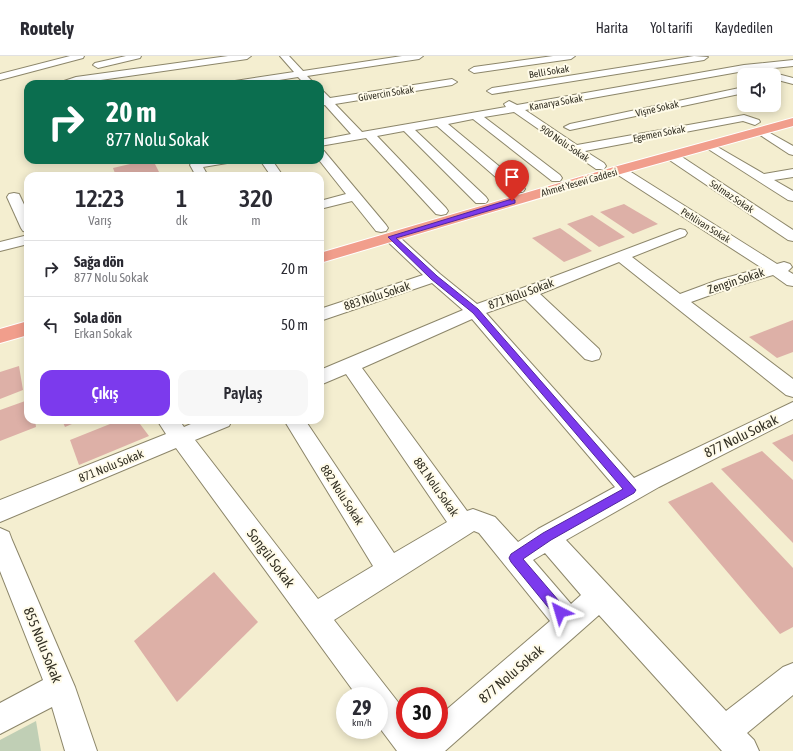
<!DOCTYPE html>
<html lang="tr">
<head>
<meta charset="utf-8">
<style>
  :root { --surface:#fff; --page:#f7f7f7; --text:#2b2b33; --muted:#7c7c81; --line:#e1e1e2; --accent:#7c3aed }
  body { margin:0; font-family:"Asap Condensed",sans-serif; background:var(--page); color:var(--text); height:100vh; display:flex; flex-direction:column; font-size:15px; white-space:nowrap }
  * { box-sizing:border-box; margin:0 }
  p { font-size:13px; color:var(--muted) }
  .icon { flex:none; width:22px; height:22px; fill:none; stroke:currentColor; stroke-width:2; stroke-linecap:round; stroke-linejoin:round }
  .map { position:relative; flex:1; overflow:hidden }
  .side { position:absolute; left:24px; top:116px; width:300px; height:252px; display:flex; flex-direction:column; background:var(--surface); border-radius:12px; box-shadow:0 2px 10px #0003 }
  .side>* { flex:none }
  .banner { position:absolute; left:24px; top:24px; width:300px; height:84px; border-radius:12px; box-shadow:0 2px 10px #0003; background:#0b6e4f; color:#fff; overflow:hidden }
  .tools { position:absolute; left:737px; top:12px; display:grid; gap:8px }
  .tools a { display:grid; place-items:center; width:44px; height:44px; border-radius:8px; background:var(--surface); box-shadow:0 2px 10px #0003; font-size:20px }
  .speed { position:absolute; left:336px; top:631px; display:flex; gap:8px; font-size:20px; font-weight:700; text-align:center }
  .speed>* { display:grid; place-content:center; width:52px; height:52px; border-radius:50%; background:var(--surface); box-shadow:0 2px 10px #0003; line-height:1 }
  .speed small { font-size:10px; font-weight:400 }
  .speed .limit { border:6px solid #d22; background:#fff; color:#111 }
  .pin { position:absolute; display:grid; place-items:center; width:34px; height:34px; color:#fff; margin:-41px -17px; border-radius:50% 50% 50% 0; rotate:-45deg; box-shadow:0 0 4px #0007 }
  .pin .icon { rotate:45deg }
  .me { position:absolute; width:44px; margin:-22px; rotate:320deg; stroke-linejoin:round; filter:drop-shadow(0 0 3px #0008) }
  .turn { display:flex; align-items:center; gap:14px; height:84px; padding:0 16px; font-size:18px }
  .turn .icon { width:52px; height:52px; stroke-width:2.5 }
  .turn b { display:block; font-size:28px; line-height:34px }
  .eta { display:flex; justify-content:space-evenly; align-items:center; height:68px; text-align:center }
  .eta b { font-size:24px; font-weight:600; line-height:28px }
  .button { display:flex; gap:8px; margin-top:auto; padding:8px 16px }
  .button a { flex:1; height:46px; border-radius:12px; background:var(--accent); color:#fff; font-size:16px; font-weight:600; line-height:46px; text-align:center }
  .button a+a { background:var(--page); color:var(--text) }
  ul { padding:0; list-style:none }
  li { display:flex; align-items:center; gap:12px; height:56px; padding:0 16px; border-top:1px solid var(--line) }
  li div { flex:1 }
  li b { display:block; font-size:15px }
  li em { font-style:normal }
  header { display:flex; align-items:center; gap:24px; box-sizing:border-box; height:56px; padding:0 20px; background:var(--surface); border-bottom:1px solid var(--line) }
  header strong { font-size:19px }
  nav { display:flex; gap:22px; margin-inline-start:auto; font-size:14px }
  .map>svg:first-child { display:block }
</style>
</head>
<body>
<header>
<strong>Routely</strong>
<nav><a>Harita</a><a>Yol tarifi</a><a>Kaydedilen</a></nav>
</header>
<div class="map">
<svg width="793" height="695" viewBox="0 0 793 695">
  <rect width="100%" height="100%" fill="#f4eed0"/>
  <polygon fill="#c0cfb5" points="36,665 41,695 0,695 0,684"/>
  <g fill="#ddb0a7">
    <polygon points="147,104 153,104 159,116 140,120 116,120 113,112"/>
    <polygon points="624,148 658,168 633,178 600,156"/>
    <polygon points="592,159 625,181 599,191 567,168"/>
    <polygon points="560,172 592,195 564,206 532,182"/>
    <polygon points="793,264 793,296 777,302 749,281"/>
    <polygon points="19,310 23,334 0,343 0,316"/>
    <polygon points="28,344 28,364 35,364 36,371 0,385 0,354"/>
    <polygon points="62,364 81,364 65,371"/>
    <polygon points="120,364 137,364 149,380 79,409 70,384"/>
    <polygon points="793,378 793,406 772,387"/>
    <polygon points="762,395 793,424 793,487 721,413"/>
    <polygon points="712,426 793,512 793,571 780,578 668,446"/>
    <polygon points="214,516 258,566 177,646 134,585"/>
  </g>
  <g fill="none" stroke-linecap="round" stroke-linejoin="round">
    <g stroke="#8c866a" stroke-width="2">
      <g id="minor">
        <polygon points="70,0 84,0 83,2 0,24 0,18"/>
        <polygon points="126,0 141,0 140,2 98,12 93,9 95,7"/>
        <polygon points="228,0 251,0 247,3 73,28 59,28 61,26 76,21"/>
        <polygon points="280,0 289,0 303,15 402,0 423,0 419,3 307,20 312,25 307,28 304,27 298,21 254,28 230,28 235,25 294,16"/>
        <polygon points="553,0 575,0 571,3 474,17 469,14 474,11"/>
        <polygon points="694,0 708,1 704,4 492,38 487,35 492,32"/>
        <polygon points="793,4 793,10 744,15 525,54 577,89 744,59 759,64 760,66 755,69 743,65 585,95 604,107 606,110 604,113 596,113 514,56 484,61 560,119 562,122 560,125 552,125 473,63 448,68 523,130 525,133 523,136 513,136 437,70 415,74 486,141 488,144 486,147 476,147 404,75 377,80 446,152 448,155 446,158 441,159 436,158 366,82 320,90 320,84 351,78 325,49 320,50 320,35 324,36 330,42 452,23 457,26 452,29 335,48 362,76 506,51 504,48 509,45 517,49 744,9"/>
        <polygon points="774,17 793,22 793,28 774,23 774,19 770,19"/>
        <polygon points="744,31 744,37 570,74 564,71 570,68"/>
        <polygon points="761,72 793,90 793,99 789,98 757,77 755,75 757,73"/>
        <polygon points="709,86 764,118 793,113 793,121 774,124 793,135 793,145 788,144 705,91 703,89 705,87"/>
        <polygon points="320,94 324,95 386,169 388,172 386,175 381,176 376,175 352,145 320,153 320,145 346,138 319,104 320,104"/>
        <polygon points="672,96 676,97 793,174 793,185 788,184 668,103 666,100 668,97"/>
        <polygon points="203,104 229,104 227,107 203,111 208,120 196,120 190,109 192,106"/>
        <polygon points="260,104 272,104 283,120 271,120"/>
        <path d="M619,110L623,111L777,208L784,206L790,208L792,211L788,215L793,218V230L787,229L773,219L730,232L691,246L793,323V341L786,339L619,206L540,238L599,293L601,298L599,303L592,305L585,303L525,243L486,257L634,422L793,346V363L659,431L566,484L726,655L783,611L793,607V639L747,677L754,684L759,695H722L599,559L445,695H397L379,671V640H357L176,392L0,466V444L166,378L157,364H179L184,371L200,364H232L229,370L195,384L318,543L373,510L284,364H305L394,497L447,466L346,318L320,329V314L463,254L432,227L320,265V253L423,219L386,184L384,181L386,178L391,177L396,178L440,218L477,248L542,225L680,173L685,174L687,177L685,180L632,201L680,238L718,224L762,212L615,117L613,114L615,111ZM472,263L615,431L538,473L518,486L495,461L473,453L467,455L362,312ZM474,475L479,477L550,565L439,660V674H423L421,676L419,674H405V655L334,564ZM545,497L581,539L571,548L533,504Z"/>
        <polygon points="14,137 19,138 28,157 28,176 23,175 21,172 7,141 9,138"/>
        <polygon points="28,179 28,188 0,195 0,186"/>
        <polygon points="0,472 9,476 12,484 75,631 97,695 65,695 52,651 0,678 0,647 43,624 0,515"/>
      </g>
    </g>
    <g stroke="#fff" stroke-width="2">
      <g id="major">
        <polygon points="793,62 793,70 624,117 320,207 320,197 614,111"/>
        <polygon points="28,265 28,279 0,287 0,273"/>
      </g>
    </g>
    <use href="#minor" fill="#fff" fill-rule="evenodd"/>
    <use href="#major" fill="#f19e8c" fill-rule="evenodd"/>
  </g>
  <polygon fill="#7c3aed" stroke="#51269a" points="512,143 515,144 515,147 396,182 437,220 478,253 636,434 634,437 551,484 523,503 565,552 566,556 565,561 560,562 556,561 511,506 509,502 511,498 543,477 623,433 473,257 431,223 388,181"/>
  <g text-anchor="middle" stroke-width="4" stroke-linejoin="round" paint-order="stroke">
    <g font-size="10" fill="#333024" stroke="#fffbe9">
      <text transform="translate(549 15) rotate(-9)" y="4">Belli Sokak</text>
      <text transform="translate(386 37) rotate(-9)" y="4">Güvercin Sokak</text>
      <text transform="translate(556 46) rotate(-10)" y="4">Kanarya Sokak</text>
      <text transform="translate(657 52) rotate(-13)" y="4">Vişne Sokak</text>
      <text transform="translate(659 77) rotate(-11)" y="4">Egemen Sokak</text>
      <text transform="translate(565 87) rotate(34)" y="4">900 Nolu Sokak</text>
      <text transform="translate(579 126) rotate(-16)" y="4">Ahmet Yesevi Caddesi</text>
      <text transform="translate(732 140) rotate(34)" y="4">Solmaz Sokak</text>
      <text transform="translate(706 169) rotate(32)" y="4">Pehlivan Sokak</text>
    </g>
    <g font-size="12" fill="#333024" stroke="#fffbe9">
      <text transform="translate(736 225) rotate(-18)" y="4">Zengin Sokak</text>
      <text transform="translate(521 238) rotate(-20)" y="4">871 Nolu Sokak</text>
      <text transform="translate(377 240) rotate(-18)" y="4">883 Nolu Sokak</text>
      <text transform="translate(111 410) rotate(-22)" y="4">871 Nolu Sokak</text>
      <text transform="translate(436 431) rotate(55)" y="4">881 Nolu Sokak</text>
      <text transform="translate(342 439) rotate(57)" y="4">882 Nolu Sokak</text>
    </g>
    <g font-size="14" fill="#333024" stroke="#fffbe9">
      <text transform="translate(741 380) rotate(-26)" y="5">877 Nolu Sokak</text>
      <text transform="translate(271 502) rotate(53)" y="5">Songül Sokak</text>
      <text transform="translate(43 589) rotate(68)" y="5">855 Nolu Sokak</text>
      <text transform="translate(511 618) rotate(-41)" y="5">877 Nolu Sokak</text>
    </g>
  </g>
</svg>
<div class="tools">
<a><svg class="icon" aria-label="sound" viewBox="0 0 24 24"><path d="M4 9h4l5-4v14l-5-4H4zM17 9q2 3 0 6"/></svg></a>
</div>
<div class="speed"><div>29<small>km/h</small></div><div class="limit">30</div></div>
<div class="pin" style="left:512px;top:145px;background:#d93025"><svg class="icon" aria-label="arrive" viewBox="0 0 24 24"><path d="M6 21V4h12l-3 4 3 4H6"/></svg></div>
<svg class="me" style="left:560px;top:556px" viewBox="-20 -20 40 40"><path d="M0-17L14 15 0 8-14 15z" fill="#7c3aed" stroke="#fff" stroke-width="4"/></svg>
<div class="banner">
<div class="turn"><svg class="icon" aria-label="right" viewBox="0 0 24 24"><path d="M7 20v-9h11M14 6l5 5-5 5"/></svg><div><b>20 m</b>877 Nolu Sokak</div></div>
</div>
<section class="side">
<div class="eta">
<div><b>12:23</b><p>Varış</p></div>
<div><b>1</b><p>dk</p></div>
<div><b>320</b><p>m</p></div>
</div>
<ul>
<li><svg class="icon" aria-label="right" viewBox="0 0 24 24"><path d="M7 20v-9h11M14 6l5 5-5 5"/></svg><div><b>Sağa dön</b><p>877 Nolu Sokak</p></div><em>20 m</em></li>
<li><svg class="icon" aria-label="left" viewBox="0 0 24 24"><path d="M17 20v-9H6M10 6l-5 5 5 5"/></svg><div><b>Sola dön</b><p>Erkan Sokak</p></div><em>50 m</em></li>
</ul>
<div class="button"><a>Çıkış</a><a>Paylaş</a></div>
</section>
</div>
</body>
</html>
